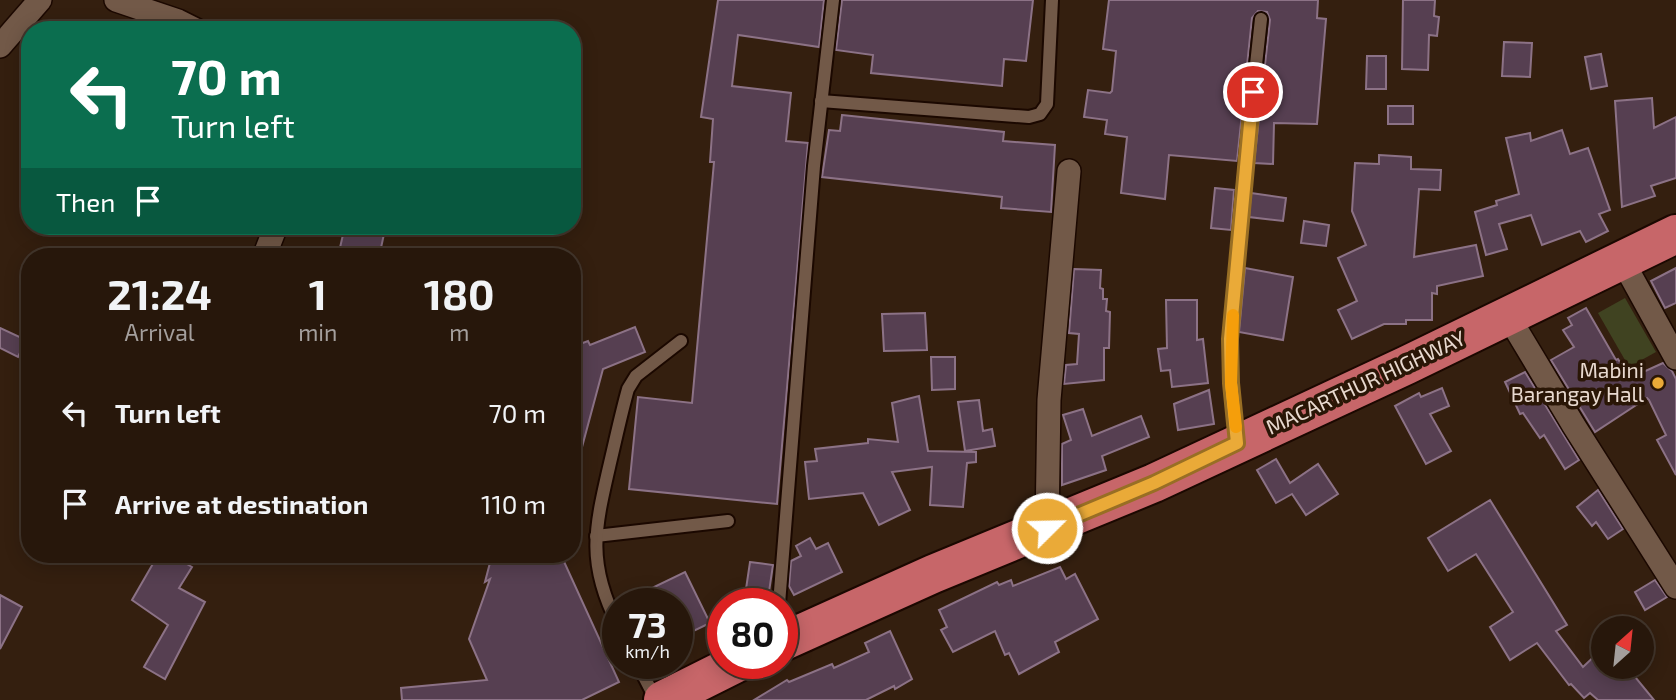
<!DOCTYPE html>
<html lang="en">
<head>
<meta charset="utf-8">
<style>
  :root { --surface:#27170b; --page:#332419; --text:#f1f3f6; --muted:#a49f9d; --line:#43362c }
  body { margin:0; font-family:"Exo 2",sans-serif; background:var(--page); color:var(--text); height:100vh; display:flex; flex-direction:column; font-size:26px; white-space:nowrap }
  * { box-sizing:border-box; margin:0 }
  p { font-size:23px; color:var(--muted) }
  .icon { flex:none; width:38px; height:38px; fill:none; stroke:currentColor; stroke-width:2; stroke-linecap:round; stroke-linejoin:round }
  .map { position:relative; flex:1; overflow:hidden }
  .drawer { position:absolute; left:21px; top:248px; width:560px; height:315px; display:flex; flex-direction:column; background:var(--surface); border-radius:28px; box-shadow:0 4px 18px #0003,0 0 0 2px var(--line) }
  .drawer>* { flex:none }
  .top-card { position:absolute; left:21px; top:21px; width:560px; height:214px; border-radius:28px; box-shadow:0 4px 18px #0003,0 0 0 2px var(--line); background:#0b6e4f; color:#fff; overflow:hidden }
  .needle { width:46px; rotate:27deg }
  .controls { position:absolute; left:1591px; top:616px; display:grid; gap:14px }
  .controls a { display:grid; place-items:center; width:63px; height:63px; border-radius:50%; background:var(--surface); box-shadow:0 4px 18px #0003,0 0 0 2px var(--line); font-size:35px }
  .speed { position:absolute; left:602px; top:588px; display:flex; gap:14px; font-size:35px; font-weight:700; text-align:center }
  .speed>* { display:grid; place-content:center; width:91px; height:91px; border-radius:50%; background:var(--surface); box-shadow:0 4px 18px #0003,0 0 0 2px var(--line); line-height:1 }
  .speed small { font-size:18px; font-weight:400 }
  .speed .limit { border:10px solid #d22; background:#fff; color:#111 }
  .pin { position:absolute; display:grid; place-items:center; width:60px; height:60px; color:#fff; margin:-30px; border:4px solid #fff; border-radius:50%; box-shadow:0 2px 7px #0007 }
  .me { position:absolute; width:77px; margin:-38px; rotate:67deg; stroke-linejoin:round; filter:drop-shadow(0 0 5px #0008) }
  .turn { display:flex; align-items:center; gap:24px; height:147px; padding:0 35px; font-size:32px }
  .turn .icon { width:91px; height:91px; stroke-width:2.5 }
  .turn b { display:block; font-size:49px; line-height:60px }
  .then { display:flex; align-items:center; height:66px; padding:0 35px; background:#0003; gap:14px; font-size:26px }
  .eta { display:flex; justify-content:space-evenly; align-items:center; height:119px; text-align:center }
  .eta b { font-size:42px; font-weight:700; line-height:49px }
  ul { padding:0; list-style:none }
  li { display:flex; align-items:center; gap:21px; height:91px; padding:0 35px }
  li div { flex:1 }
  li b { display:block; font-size:26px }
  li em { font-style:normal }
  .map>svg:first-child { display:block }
</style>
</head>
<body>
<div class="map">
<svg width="1676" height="700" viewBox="0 0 1676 700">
  <rect width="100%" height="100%" fill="#341f0f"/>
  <polygon fill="#404321" points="1625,298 1656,352 1629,367 1598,313"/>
  <g fill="#563f51" stroke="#8c7286" stroke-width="2">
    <polygon points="718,0 824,0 819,47 738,35 732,86 791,93 786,141 808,143 777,504 629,489 638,397 692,403 714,162 710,162 713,119 701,117"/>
    <polygon points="842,0 1033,0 1026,61 1004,59 1002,86 871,73 873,55 836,50"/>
    <polygon points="1109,0 1318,0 1317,18 1326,19 1317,124 1274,123 1273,164 1254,163 1270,20 1267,12 1258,11 1252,18 1237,161 1169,155 1165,199 1121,193 1127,137 1105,134 1107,120 1084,117 1088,90 1110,93 1112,91 1116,51 1103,49"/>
    <polygon points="1403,0 1435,0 1434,16 1439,17 1437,36 1429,35 1428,70 1402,69"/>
    <polygon points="1504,42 1532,43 1530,77 1502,76"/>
    <polygon points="1601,54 1607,86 1591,89 1585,57"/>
    <polygon points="1367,56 1386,56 1386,89 1366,89"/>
    <polygon points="1652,98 1654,128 1676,117 1676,178 1651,186 1655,196 1622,207 1615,101"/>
    <rect x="1388" y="106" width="25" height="18"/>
    <polygon points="842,115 1004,132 1003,141 1055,145 1051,212 1001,208 1002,197 822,177 829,130 840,131"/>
    <polygon points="1562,130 1570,154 1588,148 1610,210 1599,214 1608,231 1586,242 1580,231 1542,245 1531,215 1499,224 1507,249 1486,255 1475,212 1497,205 1496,201 1519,194 1506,138 1530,133 1531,141"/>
    <polygon points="1379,155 1411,157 1411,169 1441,170 1440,190 1419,189 1414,257 1476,245 1483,276 1437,286 1437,294 1432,293 1432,320 1406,320 1406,324 1384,324 1352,339 1338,310 1357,301 1338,258 1366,245 1352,211 1355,163 1379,164"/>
    <polygon points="1215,188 1234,190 1231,230 1211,228"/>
    <polygon points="1251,193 1286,198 1283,221 1249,217"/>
    <polygon points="1304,221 1329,225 1326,246 1301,243"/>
    <polygon points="345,226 384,234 379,257 365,257 339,252"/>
    <polygon points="1245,268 1293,277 1283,340 1239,332"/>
    <polygon points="1676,268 1676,303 1665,308 1651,281"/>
    <polygon points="1074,269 1101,270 1100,288 1103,289 1103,299 1107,299 1106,311 1110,312 1109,348 1104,348 1104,380 1064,384 1066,365 1077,364 1079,334 1069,333"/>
    <polygon points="1166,300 1197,300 1197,340 1203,339 1208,383 1172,387 1170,370 1161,371 1158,349 1167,348"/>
    <polygon points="1586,308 1616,360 1618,359 1630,378 1663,363 1672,371 1676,379 1676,475 1657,440 1666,435 1649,400 1647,398 1595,432 1551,360 1574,347 1563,330 1572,325 1568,318"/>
    <polygon points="925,313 927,350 884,351 882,314"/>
    <polygon points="635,327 645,352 603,369 578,462 572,462 572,347 588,341 590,345"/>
    <polygon points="0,328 26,340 18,357 0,348"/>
    <polygon points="931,357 955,357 955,389 932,390"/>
    <polygon points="1525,372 1579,460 1565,469 1544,435 1540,438 1523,413 1520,414 1505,382"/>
    <polygon points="1442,388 1449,406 1430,414 1451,451 1426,464 1395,406 1419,393 1421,397"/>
    <polygon points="1209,390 1214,424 1178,430 1174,404"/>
    <polygon points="919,396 928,451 976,452 976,462 967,463 963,507 930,505 932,467 892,472 910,510 879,525 863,493 809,499 805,462 817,461 815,449 868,443 868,439 898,442 892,403"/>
    <polygon points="979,400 983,431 992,429 995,446 965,451 958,402"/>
    <polygon points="1083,409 1092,436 1141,416 1149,437 1102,456 1106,470 1062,485 1062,444 1071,440 1063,415"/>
    <polygon points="1276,459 1290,483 1318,464 1338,494 1306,515 1292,494 1276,503 1257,470"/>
    <polygon points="1598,490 1623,529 1608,539 1596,522 1592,526 1577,507"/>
    <polygon points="1490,500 1567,625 1556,631 1583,667 1603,648 1603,667 1627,667 1654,700 1598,700 1590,693 1584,698 1571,684 1569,685 1537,643 1510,660 1490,627 1513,612 1476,554 1448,571 1428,538"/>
    <polygon points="810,538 816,549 828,543 842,572 794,595 789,586 791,561 801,556 796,546"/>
    <polygon points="158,555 171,555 192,567 179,588 205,602 165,679 144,667 168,625 132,600"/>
    <polygon points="492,555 561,555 619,682 582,700 402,700 401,688 487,680 469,639 490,579 485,582"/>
    <polygon points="750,562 773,565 769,592 746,589"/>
    <polygon points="1060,567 1066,579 1075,574 1098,619 1055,642 1059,652 1019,674 1009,653 1005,655 995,631 953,652 941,630 947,627 939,610 997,582 999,585 1011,580 1013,586"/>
    <polygon points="685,572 710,623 677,639 677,604 619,604"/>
    <polygon points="1655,580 1667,597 1645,610 1635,592"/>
    <polygon points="0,595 22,607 0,649"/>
    <polygon points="890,631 912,679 895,689 894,686 866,700 754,700 787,680 789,682 832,664 834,668 869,652 865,643"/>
  </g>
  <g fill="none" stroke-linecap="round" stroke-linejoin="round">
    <g stroke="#1b0800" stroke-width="16">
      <g id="lane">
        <polyline points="821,101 1029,117 1040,114 1047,104 1052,0"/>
        <polyline points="1237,439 1231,383 1230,339 1245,165 1261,19"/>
        <polyline points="596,536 728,521"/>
        <polyline points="779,604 814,166 833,0"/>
        <path d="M618,625C586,562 595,528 610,463C616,438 621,414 628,389L636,376L681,341"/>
        <polyline points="637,663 656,700"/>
      </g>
    </g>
    <g stroke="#1b0800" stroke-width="26">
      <g id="street">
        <polyline points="116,0 178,21 196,30"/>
        <polyline points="0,46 40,0"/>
        <polyline points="264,257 276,226"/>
        <polyline points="1622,260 1676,358"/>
        <polyline points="1508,316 1574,426 1676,587"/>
        <polyline points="1047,528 1049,400 1069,171"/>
      </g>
    </g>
    <g stroke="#1b0800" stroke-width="42">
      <g id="highway">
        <polyline points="782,642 933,574 1154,483 1407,365 1676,234"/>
        <polyline points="663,700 737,663"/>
      </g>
    </g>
    <use href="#lane" stroke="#725948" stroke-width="12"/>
    <use href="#street" stroke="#725948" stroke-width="23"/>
    <use href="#highway" stroke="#c76669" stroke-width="38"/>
  </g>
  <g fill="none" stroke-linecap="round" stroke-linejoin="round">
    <g stroke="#986e24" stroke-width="18">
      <polyline id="route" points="1047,528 1154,483 1237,443 1231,383 1230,339 1253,92"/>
    </g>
    <use href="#route" stroke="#eaaa38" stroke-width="12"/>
    <polyline stroke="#f59e0b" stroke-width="12" points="1233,315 1231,383 1236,427"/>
  </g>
  <circle fill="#eaaa38" stroke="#2a1606" stroke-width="2.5" cx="1658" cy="383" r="7"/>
  <g text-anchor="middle" stroke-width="7" stroke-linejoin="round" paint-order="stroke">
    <g font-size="21" fill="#e8d9cf" stroke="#2a1606" text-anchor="end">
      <text x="1644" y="378">Mabini<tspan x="1644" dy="24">Barangay Hall</tspan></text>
    </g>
    <g font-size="21" fill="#e8d9cf" stroke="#2a1606">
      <text transform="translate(1366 383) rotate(-25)" y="7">MACARTHUR HIGHWAY</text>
    </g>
  </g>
</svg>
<div class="controls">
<a><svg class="needle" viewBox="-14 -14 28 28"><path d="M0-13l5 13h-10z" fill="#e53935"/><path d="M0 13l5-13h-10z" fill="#a49f9d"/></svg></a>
</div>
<div class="speed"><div>73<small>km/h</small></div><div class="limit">80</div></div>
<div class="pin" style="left:1253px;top:92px;background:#d93025"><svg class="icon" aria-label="arrive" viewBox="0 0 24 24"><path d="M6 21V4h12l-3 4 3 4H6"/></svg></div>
<svg class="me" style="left:1047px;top:528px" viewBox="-20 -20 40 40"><circle r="17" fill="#eaaa38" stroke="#fff" stroke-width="3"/><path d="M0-11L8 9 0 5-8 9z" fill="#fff"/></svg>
<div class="top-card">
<div class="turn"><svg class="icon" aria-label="left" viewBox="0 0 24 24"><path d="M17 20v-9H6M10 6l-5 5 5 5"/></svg><div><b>70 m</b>Turn left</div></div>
<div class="then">Then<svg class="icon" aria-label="arrive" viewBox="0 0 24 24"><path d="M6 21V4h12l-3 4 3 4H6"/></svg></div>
</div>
<section class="drawer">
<div class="eta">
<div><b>21:24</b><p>Arrival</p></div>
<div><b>1</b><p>min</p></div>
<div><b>180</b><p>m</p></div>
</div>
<ul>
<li><svg class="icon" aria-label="left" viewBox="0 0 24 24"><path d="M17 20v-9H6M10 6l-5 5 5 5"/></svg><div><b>Turn left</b></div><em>70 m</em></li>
<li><svg class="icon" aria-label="arrive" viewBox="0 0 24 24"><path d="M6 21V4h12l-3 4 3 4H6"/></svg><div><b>Arrive at destination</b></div><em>110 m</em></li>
</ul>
</section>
</div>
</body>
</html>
